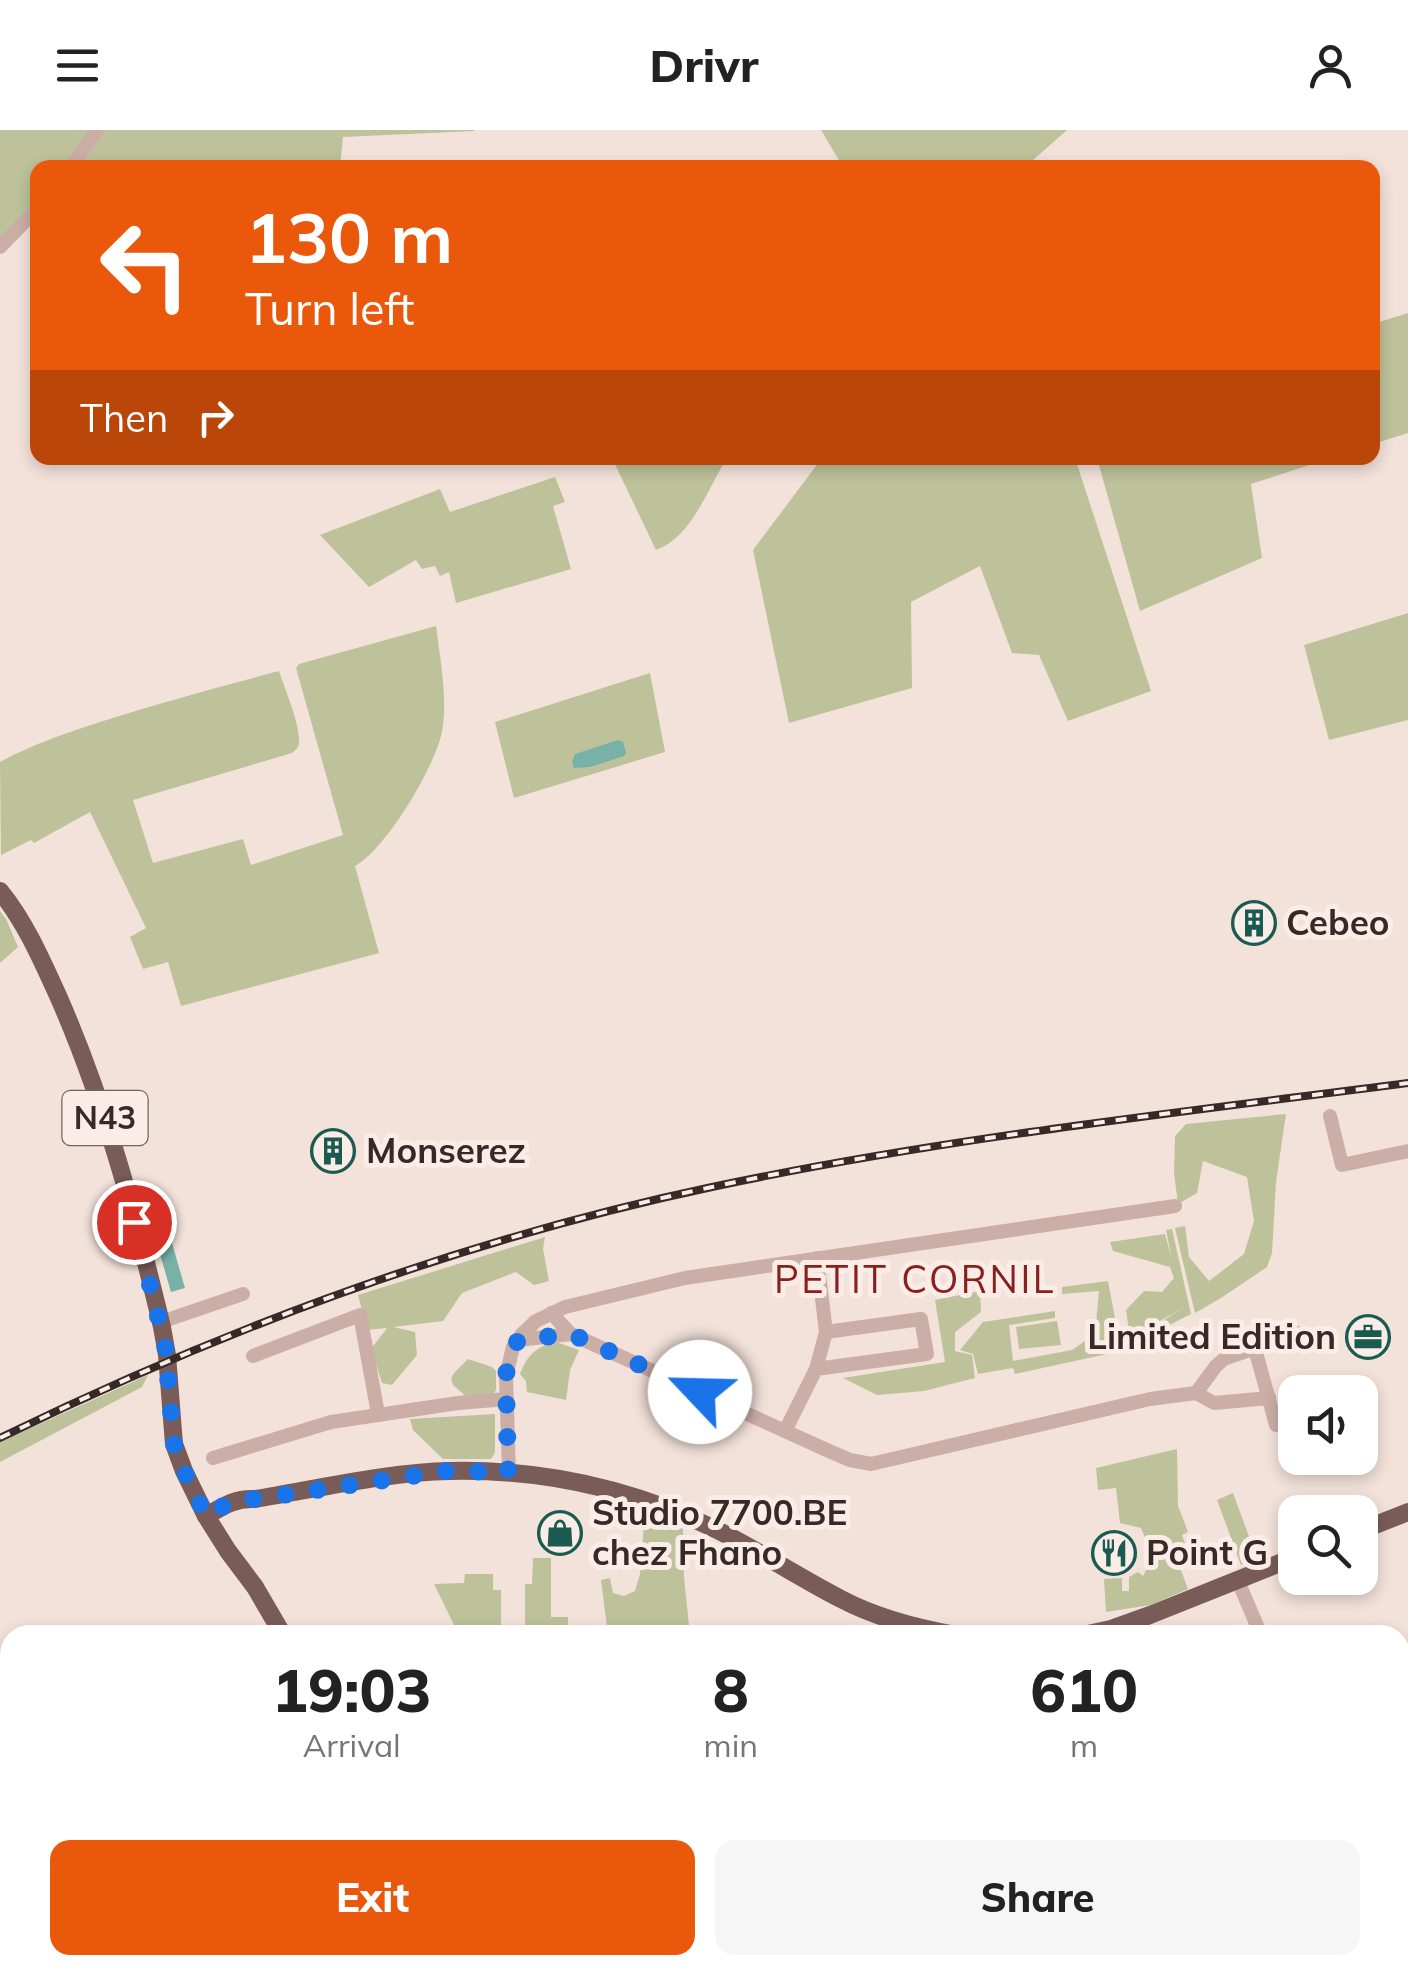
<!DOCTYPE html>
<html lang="en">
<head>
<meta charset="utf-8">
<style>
  :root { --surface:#fff; --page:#f6f6f6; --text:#222; --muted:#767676; --accent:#ea580c }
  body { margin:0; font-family:Mulish,sans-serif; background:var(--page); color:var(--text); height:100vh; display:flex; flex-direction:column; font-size:38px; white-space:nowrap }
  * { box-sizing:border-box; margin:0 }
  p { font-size:32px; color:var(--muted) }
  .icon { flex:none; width:55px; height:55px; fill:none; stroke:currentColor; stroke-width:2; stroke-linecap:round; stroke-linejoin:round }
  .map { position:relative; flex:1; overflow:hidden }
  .drawer { position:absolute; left:0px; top:1495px; width:1410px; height:350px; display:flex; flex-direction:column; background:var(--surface); border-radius:30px 30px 0 0; box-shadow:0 5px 15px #0003 }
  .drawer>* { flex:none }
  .guide { position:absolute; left:30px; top:30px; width:1350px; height:305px; border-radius:20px; box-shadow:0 5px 15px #0003; background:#ea580c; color:#fff; overflow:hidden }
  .buttons { position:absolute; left:1278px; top:1245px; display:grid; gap:20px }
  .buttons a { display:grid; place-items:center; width:100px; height:100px; border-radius:20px; background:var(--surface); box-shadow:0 5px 15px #0003; font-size:50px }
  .pin { position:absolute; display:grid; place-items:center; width:85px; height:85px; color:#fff; margin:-42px; border:5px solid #fff; border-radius:50%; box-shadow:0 2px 10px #0007 }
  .me { position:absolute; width:110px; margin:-55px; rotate:294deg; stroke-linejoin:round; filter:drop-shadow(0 0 8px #0008) }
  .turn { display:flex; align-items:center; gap:35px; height:210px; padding:0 50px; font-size:45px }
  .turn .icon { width:130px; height:130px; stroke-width:2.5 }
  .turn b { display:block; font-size:70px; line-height:85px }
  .then { display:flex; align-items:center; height:95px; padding:0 50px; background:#0003; gap:20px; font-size:38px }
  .eta { display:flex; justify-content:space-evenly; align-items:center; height:170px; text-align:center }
  .eta b { font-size:60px; font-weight:800; line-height:70px }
  .cta { display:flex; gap:20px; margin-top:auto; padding:20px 50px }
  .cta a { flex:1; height:115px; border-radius:20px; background:var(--accent); color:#fff; font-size:40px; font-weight:800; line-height:115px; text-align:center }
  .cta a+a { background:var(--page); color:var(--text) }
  header { display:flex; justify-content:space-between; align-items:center; height:130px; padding:0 50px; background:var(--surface); font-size:45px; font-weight:800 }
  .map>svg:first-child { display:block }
</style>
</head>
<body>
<header><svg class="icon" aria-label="menu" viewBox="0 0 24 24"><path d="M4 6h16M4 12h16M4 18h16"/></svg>Drivr<svg class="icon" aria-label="person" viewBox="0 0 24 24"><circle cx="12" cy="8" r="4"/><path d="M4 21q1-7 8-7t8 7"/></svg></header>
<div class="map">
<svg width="1408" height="1845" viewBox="0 0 1408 1845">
  <rect width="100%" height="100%" fill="#f3e2da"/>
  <g fill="#bdc29a">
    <polygon points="0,0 92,0 64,37 38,38 37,71 0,111"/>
    <polygon points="102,0 474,0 474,1 343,7 340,37 75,38"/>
    <polygon points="821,0 1067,0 1024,38 843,37"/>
    <polygon points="1408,183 1408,303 1373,314 1373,194"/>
    <path d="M612,328H727C708,358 692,407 656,420Z"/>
    <polygon points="822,328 1075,328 1151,561 1068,591 1039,525 1012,523 980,436 911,472 912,558 789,593 753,420"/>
    <polygon points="1097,328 1331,328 1251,354 1262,428 1140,481"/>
    <polygon points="555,347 565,372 553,376 571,439 456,473 449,442 440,446 435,436 422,439 416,430 369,457 320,405 440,359 450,382"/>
    <polygon points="1408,483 1408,590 1329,610 1304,515"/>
    <path d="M436,496C440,528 449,574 441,606C432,641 386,719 355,736L379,823L181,876L168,832L143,839L130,807L146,798L90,682L34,713L31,710L1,725L0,632C31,615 66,603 100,592C159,573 219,557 279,541C284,557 304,603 298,617C297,619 294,621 292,623L133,670L153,733L243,709L251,735L343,705L296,538L299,534Z"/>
    <polygon points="650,543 665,622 514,668 495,592"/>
    <polygon points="0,781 6,789 18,817 0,833"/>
    <polygon points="1286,984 1276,1052 1272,1123 1267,1137 1221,1168 1195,1183 1175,1098 1185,1096 1189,1127 1209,1151 1244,1124 1254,1091 1247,1047 1203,1031 1197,1063 1178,1074 1174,1043 1175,1006 1186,994"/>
    <polygon points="1172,1099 1191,1184 1116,1222 1015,1244 1013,1238 978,1244 973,1224 960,1220 983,1192 1055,1181 1055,1188 1009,1195 1013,1231 1072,1220 1095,1204 1099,1161 1062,1164 1062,1157 1108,1151 1118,1204 1143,1203 1183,1178 1142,1201 1129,1201 1126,1180 1144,1161 1162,1162 1174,1148 1170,1137 1113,1121 1110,1112 1165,1104 1172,1130 1166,1100"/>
    <polygon points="545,1107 543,1119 549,1151 534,1155 516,1142 462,1163 443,1191 393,1197 415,1202 417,1225 392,1255 382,1253 371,1219 387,1198 367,1200 358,1165"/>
    <polygon points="980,1161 981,1182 955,1202 955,1221 972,1225 975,1248 924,1261 877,1265 843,1248 945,1232 935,1170"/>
    <polygon points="1057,1191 1061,1215 1019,1219 1016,1197"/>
    <path d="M556,1212L579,1220L570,1240L566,1270L527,1262L526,1251L520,1244C528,1224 536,1217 556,1212Z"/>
    <polygon points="468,1229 492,1237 496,1241 496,1260 493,1265 469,1269 453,1255 451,1249 454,1243"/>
    <polygon points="148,1245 142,1257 0,1332 0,1312"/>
    <polygon points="495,1284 495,1323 491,1329 443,1329 413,1300 410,1289"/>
    <polygon points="1177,1319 1178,1376 1188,1402 1182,1405 1187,1419 1176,1427 1188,1459 1151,1475 1106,1482 1104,1449 1122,1448 1122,1461 1129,1461 1129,1447 1138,1442 1143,1446 1153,1427 1141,1398 1120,1393 1116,1358 1098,1360 1096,1338"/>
    <polygon points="1233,1363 1257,1428 1241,1435 1217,1370"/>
    <polygon points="645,1382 683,1399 684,1447 690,1505 608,1505 601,1450 610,1448 613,1463 624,1466 635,1461 640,1444"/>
    <polygon points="533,1428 551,1428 551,1487 568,1487 568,1505 525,1505 525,1454 532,1454"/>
    <polygon points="465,1444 493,1444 493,1460 501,1460 501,1502 512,1502 512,1505 459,1505 434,1454 464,1453"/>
    <polygon points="329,1835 439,1835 444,1845 334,1845"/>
    <polygon points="669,1835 783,1835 785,1845 645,1845"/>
    <polygon points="1329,1835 1372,1835 1372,1845 1328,1845 1327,1836"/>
  </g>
  <g fill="#78b1a7">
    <polygon points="618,610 623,612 626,623 624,626 590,637 574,638 572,632 575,624"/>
    <polygon points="165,1089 185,1158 171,1162 151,1093"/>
  </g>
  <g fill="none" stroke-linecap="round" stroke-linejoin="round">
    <g stroke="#cbafa6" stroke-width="14">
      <polyline points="70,38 97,0"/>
      <polyline points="0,117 38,78"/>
      <polyline points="1330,986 1342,1035 1408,1021"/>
      <polyline points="817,1128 826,1202"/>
      <polyline points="551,1183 571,1204 829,1321 850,1330 871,1334 1150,1269 1196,1263 1214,1273 1269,1268"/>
      <polyline points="161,1192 243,1164"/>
      <polyline points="518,1210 571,1204"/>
      <polyline points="1255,1219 1276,1295"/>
      <polyline points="253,1226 360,1185 378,1284"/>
      <polyline points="1196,1263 1216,1236 1224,1229 1299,1203"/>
      <polyline points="785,1301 816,1239 927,1224 921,1189 826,1202 816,1239"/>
      <polyline points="213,1328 331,1292 458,1273 507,1269"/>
      <polyline points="509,1343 506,1246 513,1217 522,1204 536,1191 565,1177 685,1148 1175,1076"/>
      <polyline points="1238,1451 1261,1505"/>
      <polyline points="0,1658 10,1656"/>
      <polyline points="1400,1693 1408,1690"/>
      <polyline points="1400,1794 1408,1796"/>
      <polyline points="52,1845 54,1835"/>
      <polyline points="1273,1845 1274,1836 1278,1835"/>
    </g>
    <g stroke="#795c58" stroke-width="18">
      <path d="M0,761C26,793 42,831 59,868C105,973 135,1085 162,1197L167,1225L174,1314L184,1341L206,1386L228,1421L255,1457L283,1505"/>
      <path d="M206,1386C223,1376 235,1368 255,1369C316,1359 389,1342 450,1341C542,1339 632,1359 715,1399C758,1420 798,1447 841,1469C877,1488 916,1498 956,1505"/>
      <polyline points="1360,1401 1408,1382"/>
      <polyline points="1083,1505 1111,1499 1150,1485 1295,1427"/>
      <polyline points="453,1835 458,1845"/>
    </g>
    <g stroke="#372927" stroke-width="8">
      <path id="rail" d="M0,1308C226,1198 465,1109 712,1057C942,1008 1176,983 1408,953"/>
    </g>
    <use href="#rail" stroke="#faede7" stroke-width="4" stroke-dasharray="11" stroke-linecap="butt"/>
  </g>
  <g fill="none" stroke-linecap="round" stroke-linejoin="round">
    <path stroke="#1a73e8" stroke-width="18" stroke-dasharray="0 32.4" d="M134,1092L165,1214L174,1314L184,1341L206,1386C223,1376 235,1368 255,1369L446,1341L508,1342L506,1246L508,1231L518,1210L571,1204L700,1262"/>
  </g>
  <defs>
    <g id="building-ring" transform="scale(2.25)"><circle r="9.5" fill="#faede7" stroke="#1b5a51" stroke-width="1.5"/><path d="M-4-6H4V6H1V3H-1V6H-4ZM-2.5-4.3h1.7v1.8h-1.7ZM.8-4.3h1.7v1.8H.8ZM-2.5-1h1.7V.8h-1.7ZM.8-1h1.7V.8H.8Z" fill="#1b5a51"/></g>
    <g id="office-ring" transform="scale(2.25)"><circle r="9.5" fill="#faede7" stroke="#1b5a51" stroke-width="1.5"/><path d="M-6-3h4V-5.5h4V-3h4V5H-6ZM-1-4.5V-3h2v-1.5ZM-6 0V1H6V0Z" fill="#1b5a51"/></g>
    <g id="shop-ring" transform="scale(2.25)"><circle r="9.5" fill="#faede7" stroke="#1b5a51" stroke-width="1.5"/><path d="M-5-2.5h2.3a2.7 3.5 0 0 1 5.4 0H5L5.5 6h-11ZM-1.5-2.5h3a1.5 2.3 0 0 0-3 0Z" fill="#1b5a51"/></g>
    <g id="restaurant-ring" transform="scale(2.25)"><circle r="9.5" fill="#faede7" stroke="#1b5a51" stroke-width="1.5"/><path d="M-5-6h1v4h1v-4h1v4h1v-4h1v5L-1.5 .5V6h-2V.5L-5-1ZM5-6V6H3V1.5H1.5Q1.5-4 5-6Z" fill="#1b5a51"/></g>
  </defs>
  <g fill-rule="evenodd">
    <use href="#building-ring" x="1254" y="793"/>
    <use href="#building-ring" x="333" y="1021"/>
    <use href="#office-ring" x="1368" y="1207"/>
    <use href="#shop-ring" x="560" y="1403"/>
    <use href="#restaurant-ring" x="1114" y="1423"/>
  </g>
  <g text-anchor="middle" stroke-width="10" stroke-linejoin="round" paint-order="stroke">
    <rect fill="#faede7" stroke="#726461" stroke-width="2.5" x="62.5" y="961" width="85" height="54" rx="8"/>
    <g font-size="32" font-weight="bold" fill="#372927">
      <text x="105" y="999">N43</text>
    </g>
    <g font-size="35" font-weight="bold" fill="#372927" stroke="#faede7" text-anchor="start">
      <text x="1286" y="805">Cebeo</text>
      <text x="366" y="1033">Monserez</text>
      <text x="1336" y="1219" text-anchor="end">Limited Edition</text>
      <text x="592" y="1395">Studio 7700.BE<tspan x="592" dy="40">chez Fhano</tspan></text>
      <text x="1146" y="1435">Point G</text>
    </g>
    <g font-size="38" letter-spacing="2.5" fill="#89201d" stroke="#faede7">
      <text x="915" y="1163">PETIT CORNIL</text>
    </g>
  </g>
</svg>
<div class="buttons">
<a><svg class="icon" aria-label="sound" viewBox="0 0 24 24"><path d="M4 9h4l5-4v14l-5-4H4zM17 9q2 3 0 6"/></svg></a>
<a><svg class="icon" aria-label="search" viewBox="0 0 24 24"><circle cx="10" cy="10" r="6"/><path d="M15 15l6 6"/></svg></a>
</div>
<div class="pin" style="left:134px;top:1092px;background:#d93025"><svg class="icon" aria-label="arrive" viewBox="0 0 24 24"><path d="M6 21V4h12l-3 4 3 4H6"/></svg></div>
<svg class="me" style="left:700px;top:1262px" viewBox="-20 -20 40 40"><circle r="19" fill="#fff"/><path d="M0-13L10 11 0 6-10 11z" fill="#1a73e8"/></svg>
<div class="guide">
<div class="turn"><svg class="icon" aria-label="left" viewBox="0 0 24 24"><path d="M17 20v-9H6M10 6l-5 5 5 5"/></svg><div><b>130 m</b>Turn left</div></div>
<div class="then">Then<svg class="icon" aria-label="right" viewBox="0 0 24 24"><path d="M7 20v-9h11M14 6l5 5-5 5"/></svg></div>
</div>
<section class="drawer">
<div class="eta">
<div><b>19:03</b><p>Arrival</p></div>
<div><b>8</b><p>min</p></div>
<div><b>610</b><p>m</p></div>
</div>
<div class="cta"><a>Exit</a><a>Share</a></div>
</section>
</div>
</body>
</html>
